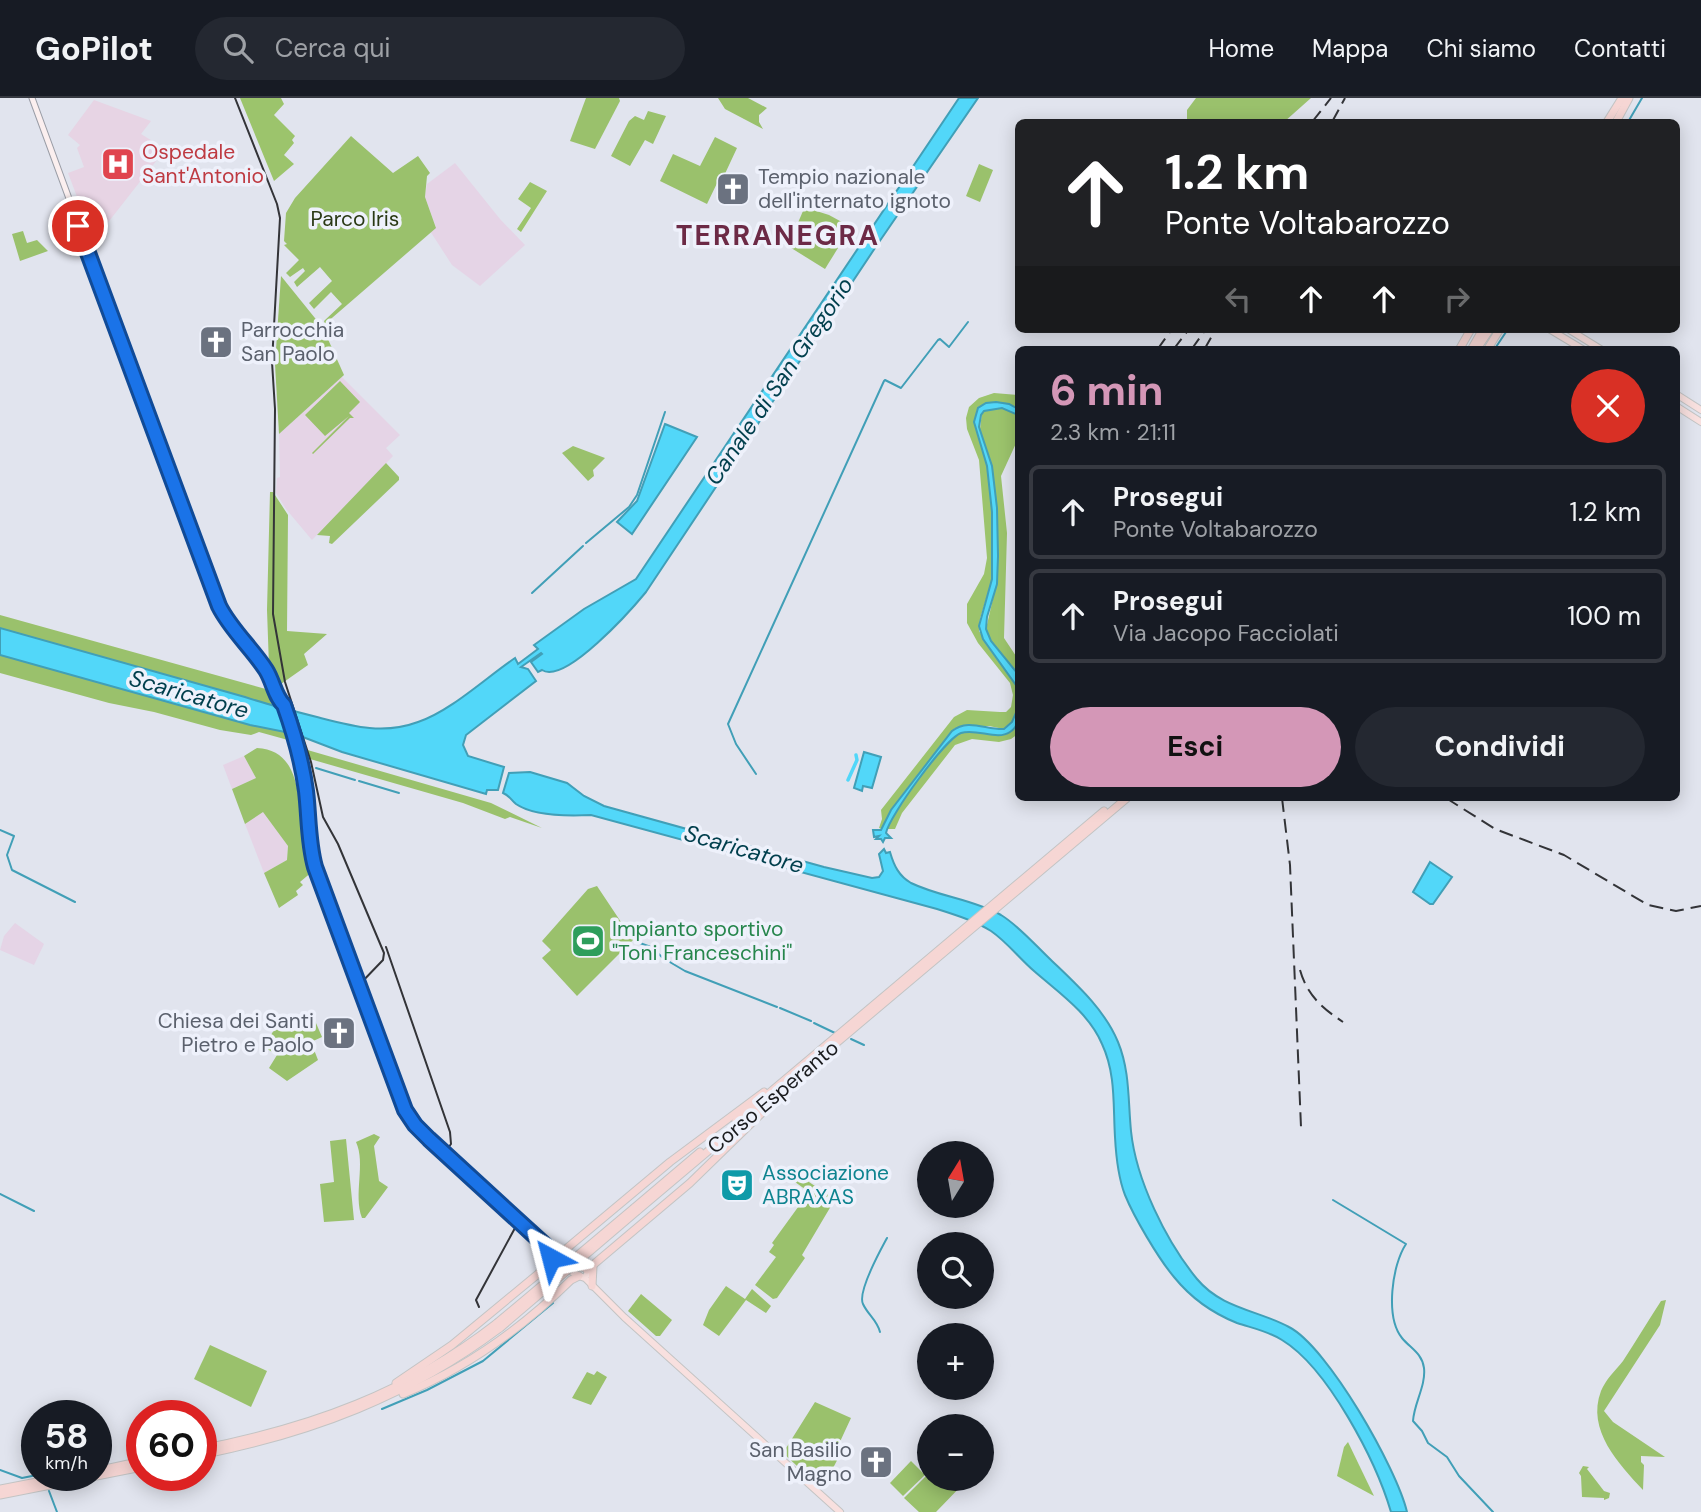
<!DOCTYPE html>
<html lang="it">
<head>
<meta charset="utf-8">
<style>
  :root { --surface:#171b24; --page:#242831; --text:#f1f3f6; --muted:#9ea1a6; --line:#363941; --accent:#d497b7 }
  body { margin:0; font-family:"DM Sans",sans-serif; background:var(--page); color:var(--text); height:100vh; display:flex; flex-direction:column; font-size:26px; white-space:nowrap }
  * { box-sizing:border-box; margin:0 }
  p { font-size:23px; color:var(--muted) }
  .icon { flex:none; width:38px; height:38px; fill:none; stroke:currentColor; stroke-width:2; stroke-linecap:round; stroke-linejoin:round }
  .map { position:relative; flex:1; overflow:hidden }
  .drawer { position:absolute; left:1015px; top:248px; width:665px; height:455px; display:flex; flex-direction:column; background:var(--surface); border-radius:10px; box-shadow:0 4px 18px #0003 }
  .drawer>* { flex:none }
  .top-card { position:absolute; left:1015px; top:21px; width:665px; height:214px; border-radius:10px; box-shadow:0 4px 18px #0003; background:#202124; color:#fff; overflow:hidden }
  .needle { width:46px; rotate:11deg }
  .buttons { position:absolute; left:917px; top:1043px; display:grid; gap:14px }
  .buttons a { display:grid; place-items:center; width:77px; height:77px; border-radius:50%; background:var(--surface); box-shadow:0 4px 18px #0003; font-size:35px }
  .speed { position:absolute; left:21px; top:1302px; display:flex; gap:14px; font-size:35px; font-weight:700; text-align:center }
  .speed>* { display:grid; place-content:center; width:91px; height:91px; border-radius:50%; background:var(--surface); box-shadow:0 4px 18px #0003; line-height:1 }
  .speed small { font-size:18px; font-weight:400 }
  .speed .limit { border:10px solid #d22; background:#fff; color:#111 }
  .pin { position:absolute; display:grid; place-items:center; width:60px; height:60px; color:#fff; margin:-30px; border:4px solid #fff; border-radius:50%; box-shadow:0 2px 7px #0007 }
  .me { position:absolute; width:77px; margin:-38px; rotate:322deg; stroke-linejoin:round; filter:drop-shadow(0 0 5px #0008) }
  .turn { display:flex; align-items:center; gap:24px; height:147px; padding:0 35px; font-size:32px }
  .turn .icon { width:91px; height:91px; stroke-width:2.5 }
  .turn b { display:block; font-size:49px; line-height:60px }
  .lanes { display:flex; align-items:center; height:66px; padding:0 35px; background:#0003; justify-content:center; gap:35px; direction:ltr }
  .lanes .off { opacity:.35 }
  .round { display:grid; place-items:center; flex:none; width:74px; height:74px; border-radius:37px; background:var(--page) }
  .head { display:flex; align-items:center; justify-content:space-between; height:119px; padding:0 35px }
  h1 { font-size:42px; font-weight:700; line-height:52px; color:var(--accent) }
  .button { display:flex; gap:14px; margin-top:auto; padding:14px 35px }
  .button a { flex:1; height:80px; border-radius:42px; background:var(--accent); color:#111; font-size:28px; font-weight:700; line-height:80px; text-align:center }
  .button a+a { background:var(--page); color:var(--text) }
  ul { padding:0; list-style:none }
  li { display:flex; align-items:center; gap:21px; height:94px; margin:0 14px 10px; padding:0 21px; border:4px solid var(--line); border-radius:10px }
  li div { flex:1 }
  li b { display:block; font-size:26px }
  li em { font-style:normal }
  header { display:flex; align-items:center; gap:42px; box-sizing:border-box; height:98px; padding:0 35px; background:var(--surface); border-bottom:2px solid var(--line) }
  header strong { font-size:33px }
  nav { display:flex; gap:38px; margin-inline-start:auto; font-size:24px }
  .search { width:490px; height:63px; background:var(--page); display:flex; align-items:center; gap:18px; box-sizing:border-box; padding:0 24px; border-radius:38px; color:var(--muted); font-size:26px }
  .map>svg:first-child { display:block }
</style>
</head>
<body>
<header>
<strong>GoPilot</strong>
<div class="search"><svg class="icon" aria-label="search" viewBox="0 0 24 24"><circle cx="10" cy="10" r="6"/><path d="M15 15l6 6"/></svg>Cerca qui</div>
<nav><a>Home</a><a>Mappa</a><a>Chi siamo</a><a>Contatti</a></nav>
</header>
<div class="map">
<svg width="1701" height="1414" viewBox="0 0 1701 1414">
  <rect width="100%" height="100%" fill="#e1e4ee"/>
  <g fill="#e5d4e6">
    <polygon points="455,65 500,121 525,147 480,188 452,167 430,133 436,129 425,99 427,86"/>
    <polygon points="342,279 400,337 386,350 393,358 312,442 286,411 276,395 277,380 280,379 279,336"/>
    <polygon points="244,658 256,680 232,691 223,667"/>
    <polygon points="263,713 288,748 287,762 264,775 245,726"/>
    <polygon points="15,825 44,846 34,867 0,852 4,838"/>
  </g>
  <polygon fill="#e7d4e4" points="94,2 151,23 141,36 162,49 164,53 106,127 88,110 82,112 68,75 84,69 77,50 80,47 68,37"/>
  <g fill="#9ac16c">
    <polygon points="586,0 619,0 620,3 595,51 570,43"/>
    <polygon points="718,0 748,0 767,10 759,17 759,24 763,31 725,11"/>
    <polygon points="1196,0 1311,0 1284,24 1189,24 1187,22 1187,12"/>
    <polygon points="648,13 666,18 653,46 645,42 630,68 611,58 629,23 635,18 644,22"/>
    <polygon points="351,38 393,75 418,58 430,75 427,78 425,99 436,130 325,226 324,223 342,206 331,194 314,211 309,205 332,183 320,169 297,189 294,184 305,173 303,170 290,179 286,175 299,162 284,147 287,146 284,143 286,115 295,100"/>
    <polygon points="715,39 737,50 723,80 720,79 707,106 660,83 673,56 700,68"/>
    <polygon points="979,66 993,72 980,104 966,98"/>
    <polygon points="807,110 829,117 851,129 825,171 788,148 803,113"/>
    <polygon points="23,133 27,145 37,142 48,153 20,163 12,136"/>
    <polygon points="281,178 323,230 344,277 279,336 275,266"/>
    <polygon points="340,283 360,304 349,315 354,320 350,320 313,356 312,355 349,318 325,338 305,317"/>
    <polygon points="573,348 605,360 593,372 594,378 588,383 562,355"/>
    <polygon points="386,365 399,379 399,382 332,446 329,445 330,438 317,437"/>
    <polygon points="270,394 273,394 288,417 287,533 327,536 304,556 308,567 281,586 276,582 269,568 267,512"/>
    <polygon points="0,517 273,593 276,609 288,642 259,634 251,637 220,632 154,614 109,605 0,575"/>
    <path d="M257,650C304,652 298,710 303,742C305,752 309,763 313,773L300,784L303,787L296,793L298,797L279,810L264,775L287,762L288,748L263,714L245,726L232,691L256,680L244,658Z"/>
    <polygon points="304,651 491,705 542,730 510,719 505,721 463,705 310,661"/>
    <polygon points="597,788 633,842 577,898 542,860 551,852 542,843 588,791"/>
    <polygon points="313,918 322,939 311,944 318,962 287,983 269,970 277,957 264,949 278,925 292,934 298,925"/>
    <path d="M374,1036L380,1039L374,1048L379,1083L388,1089L365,1120H362C353,1096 366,1066 356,1044Z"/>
    <polygon points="346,1041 354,1122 324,1124 320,1086 334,1084 330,1043"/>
    <polygon points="791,1074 794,1074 833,1100 834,1103 802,1157 805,1160 777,1200 773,1201 755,1187 776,1159 769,1154 774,1147 772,1145 809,1094 788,1079"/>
    <polygon points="726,1188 745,1201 752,1191 771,1208 766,1215 746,1202 719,1238 703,1227 709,1212"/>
    <polygon points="641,1196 672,1222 660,1238 656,1238 628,1213"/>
    <path d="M1666,1202L1660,1227L1604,1313L1613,1324L1665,1359L1641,1358V1364L1644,1367L1643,1392C1619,1366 1586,1332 1601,1293C1606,1281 1615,1273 1623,1263C1636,1243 1648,1223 1661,1203Z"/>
    <polygon points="210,1247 267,1273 251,1309 194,1281"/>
    <polygon points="597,1273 607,1279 591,1307 572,1300 587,1274 594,1277"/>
    <polygon points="815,1304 851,1320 838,1348 843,1351 822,1391 783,1355"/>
    <polygon points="911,1363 925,1377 903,1398 890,1385"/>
    <polygon points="1583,1368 1589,1369 1587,1371 1604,1393 1610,1395 1609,1400 1604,1402 1604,1400 1582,1399 1581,1378 1579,1375"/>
    <polygon points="929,1375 929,1381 962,1381 965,1384 936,1414 919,1414 904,1400"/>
  </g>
  <g fill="#9cc46c">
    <polygon points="240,0 281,0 284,6 274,17 295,38 292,42 294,45 284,57 294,66 274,83"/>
    <polygon points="530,84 547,93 521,134 517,131 531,110 518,101"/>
    <polygon points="994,295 1018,297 1018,311 1001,304 987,305 977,312 974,324 987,368 992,414 992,481 980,521 979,533 1018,590 1018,613 1011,626 1004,631 989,628 955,630 902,697 882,731 879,730 882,721 881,712 954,619 967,612 1000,614 1006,614 1011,609 1013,597 1010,585 978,545 967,525 967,506 984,476 987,460 979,362 967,331 966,320 969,309 979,300"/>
    <polygon points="1002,310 1018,317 1018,341 1001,378 1007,435 1004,540 1018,561 1018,576 991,543 986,531 997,483 998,458 997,417 992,368 980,331 982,314 988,311"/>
    <path d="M1018,623V636L1011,641L999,644L972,641L955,647L902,715L895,731H887C893,714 945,642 959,636C982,626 1002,650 1018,623Z"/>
    <polygon points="1348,1344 1374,1398 1337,1378 1344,1349"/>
  </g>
  <g fill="#52d7f9" stroke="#419fb7" stroke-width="2">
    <path d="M959,0H978L877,147L646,494C632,511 565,587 542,572L538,574L531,564L542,556L541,555L521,569L528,571L536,583L466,637L463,647L468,658L504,669L498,692H487L486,696L342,654L295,636L250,627L0,557V530L245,599C269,607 293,613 317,619C352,628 383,637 418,624C451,613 488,578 515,560L518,566L538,551L534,547L584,511L636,481Z"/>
    <polygon points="996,304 1009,306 1018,311 1018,317 1002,310 984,313 981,317 979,329 992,368 997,410 998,458 997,486 987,519 986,531 991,543 1018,576 1018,590 983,541 979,528 992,481 992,414 987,368 974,324 978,310 986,305"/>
    <polygon points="665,326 697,339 632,436 617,424 637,403"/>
    <path d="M1018,610C1019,619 1019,628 1010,634C997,643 977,630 961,635C946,640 889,718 886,735L891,740H885L883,744L881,741H876L879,738L874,739L873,732H881L891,712L952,633C968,620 986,632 1004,631L1012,624Z"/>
    <polygon points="864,654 881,659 872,690 863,688 862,693 854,690"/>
    <path d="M530,674L567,685L584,698L604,708L824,769L872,780L879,779L883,773L879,756L884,751L886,755L890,754C894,768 899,778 911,785C940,799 972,801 1001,817C1018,827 1037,849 1052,863C1076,886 1105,912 1118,944C1130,973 1128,1003 1131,1033C1136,1082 1166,1143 1197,1181C1222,1211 1258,1212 1289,1229C1328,1249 1397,1371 1407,1414H1391C1376,1363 1328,1270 1282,1242C1268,1233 1252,1230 1237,1225C1212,1215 1191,1200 1174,1179C1158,1160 1134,1119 1125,1097C1118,1079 1116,1058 1115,1039C1113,1007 1116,976 1102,946C1089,915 1058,894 1034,873C1019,860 1007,844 991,833C975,823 956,817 937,811L591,717C571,718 533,718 516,706C511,702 510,698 503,695L509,675Z"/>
    <polygon points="1430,764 1452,779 1433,806 1430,806 1413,794"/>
  </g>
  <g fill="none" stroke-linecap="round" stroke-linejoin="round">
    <g stroke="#419fb7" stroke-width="2">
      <polyline points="1628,24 1642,0"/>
      <polyline points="1494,252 1508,231"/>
      <polyline points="586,445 629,409 637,397 665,314"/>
      <polyline points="532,495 583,448"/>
      <polyline points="316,670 355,682"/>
      <polyline points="756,676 736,646 728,626 884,283 885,282 901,290 938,242 940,241 949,249 968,224"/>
      <polyline points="359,683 399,695"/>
      <polyline points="0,732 14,738 7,757 12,772 75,804"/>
      <polyline points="625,825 637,844 651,849 663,860 685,873 777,909"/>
      <polyline points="780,910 811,923"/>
      <polyline points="814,925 835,935"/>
      <polyline points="851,941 864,947"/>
      <polyline points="0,1096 34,1113"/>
      <path d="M1333,1102L1406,1146C1392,1167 1385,1219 1402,1240C1410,1250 1422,1255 1424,1270C1426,1288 1414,1305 1413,1323L1422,1333L1428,1345L1447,1359L1459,1378L1493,1414"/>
      <path d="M880,1234C877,1222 868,1217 863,1206C857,1194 880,1153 887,1140"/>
      <polyline points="382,1311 427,1292 483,1263 553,1205"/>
      <polyline points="0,1372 22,1380 37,1377"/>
      <polyline points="49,1393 57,1414"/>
    </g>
    <polyline stroke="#52d7f9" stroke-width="3.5" points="848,682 857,662 856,657"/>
    <g stroke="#9a9da6" stroke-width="7">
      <g id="secondary">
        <polyline points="32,0 219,508 231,528 260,562 284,607 296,640 305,682 310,747 315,769 405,1012 424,1036 553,1155"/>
        <polyline points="281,605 295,645"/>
      </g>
    </g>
    <g stroke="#c3c4c4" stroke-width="8">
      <g id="primary">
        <polyline points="1549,231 1584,252"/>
        <polyline points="1568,231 1602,252"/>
        <polyline points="1676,296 1701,312"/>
        <polyline points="1676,308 1701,324"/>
        <path d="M585,1180L588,1174L585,1170L577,1169L566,1163L558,1154L552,1157L553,1164C563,1167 578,1179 585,1180L624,1219L840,1414"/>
      </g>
    </g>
    <g stroke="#c3c4c4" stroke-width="9">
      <g id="trunk">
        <polyline points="1607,24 1622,0"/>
        <polyline points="1616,24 1629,0"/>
        <polyline points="1459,252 1471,231"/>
        <polyline points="1471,252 1483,231"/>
        <polyline points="1476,252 1490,231"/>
        <polyline points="1487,252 1500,231"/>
        <polyline points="736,1023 1104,713"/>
        <polyline points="634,1110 700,1054"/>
        <polyline points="637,1113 1127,700"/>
        <polyline points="560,1156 670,1064 764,994"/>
        <polyline points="587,1172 690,1085 768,1009"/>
        <polyline points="592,1188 593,1168"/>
        <polyline points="396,1285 452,1247 538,1176 551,1161"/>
        <path d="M403,1296C467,1270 522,1230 571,1182L579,1178"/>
        <path d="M201,1351C312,1329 407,1295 497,1225"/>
        <path d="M201,1357C311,1335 410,1298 500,1230"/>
        <polyline points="96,1373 142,1363"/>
        <polyline points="0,1391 73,1377"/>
        <polyline points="0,1397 142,1369"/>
      </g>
    </g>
    <use href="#secondary" stroke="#fbefef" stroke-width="5"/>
    <use href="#primary" stroke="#f8e0df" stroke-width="6"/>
    <use href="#trunk" stroke="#f6d6d4" stroke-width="7"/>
    <g stroke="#333438" stroke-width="2">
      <path d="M235,0L277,106L280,120L272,264L275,311L273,516L285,584L311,664L323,719L338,746L384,855L383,862L358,888C374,936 389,999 423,1037L516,1123L515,1130L476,1202L479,1209"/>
      <polyline points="386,849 450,1034 451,1046 445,1054 452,1061"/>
    </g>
    <g stroke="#333438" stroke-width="2" stroke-dasharray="14 7" stroke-linecap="butt">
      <polyline points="1312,24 1331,0"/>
      <polyline points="1332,24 1345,0"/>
      <polyline points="1157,252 1172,231"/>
      <polyline points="1173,252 1189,231"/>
      <polyline points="1191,252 1206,231"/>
      <polyline points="1204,252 1216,231"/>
      <polyline points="1282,700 1290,767 1301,1029"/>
      <polyline points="1446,700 1495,731 1564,757 1648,807 1676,813 1701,808"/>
      <path d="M1300,872C1307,897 1322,910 1343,924"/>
    </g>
    <g stroke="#c3c4c4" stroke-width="9" stroke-linecap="butt">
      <g id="trunk-bridge">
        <polyline points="497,1225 634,1110"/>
        <polyline points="500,1230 637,1113"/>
      </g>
    </g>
    <use href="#trunk-bridge" stroke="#f6d6d4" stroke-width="7"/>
  </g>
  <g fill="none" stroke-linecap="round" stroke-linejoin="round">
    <g stroke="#114b97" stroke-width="18">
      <path id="route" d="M78,128L219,508C231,532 252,550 266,572C273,583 275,599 284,607C294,635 302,663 306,693C309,718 308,744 315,769L405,1012L415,1027L429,1041L548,1150L553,1155L551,1160"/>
    </g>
    <use href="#route" stroke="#1a73e8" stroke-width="12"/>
  </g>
  <defs>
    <g id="hospital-square" transform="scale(1.75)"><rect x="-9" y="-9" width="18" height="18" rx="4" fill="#e0444e" stroke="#eef1fb"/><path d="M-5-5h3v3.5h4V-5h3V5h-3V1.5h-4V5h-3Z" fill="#fff"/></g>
    <g id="church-square" transform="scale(1.75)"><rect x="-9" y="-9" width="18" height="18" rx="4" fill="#6b7280" stroke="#eef1fb"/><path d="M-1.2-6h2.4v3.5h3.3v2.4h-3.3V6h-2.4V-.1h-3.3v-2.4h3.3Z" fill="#fff"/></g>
    <g id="stadium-square" transform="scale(1.75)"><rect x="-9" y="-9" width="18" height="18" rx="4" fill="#2e9e5b" stroke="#eef1fb"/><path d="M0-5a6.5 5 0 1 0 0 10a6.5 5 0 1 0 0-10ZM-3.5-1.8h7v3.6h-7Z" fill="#fff"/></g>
    <g id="theatre-square" transform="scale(1.75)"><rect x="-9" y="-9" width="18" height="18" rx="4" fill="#0f9aa8" stroke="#eef1fb"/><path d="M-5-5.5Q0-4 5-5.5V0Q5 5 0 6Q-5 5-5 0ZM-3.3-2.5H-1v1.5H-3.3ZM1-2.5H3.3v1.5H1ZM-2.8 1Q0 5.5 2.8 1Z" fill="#fff"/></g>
  </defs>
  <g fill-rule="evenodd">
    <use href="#hospital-square" x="118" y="66"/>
    <use href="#church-square" x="733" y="91"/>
    <use href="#church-square" x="216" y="244"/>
    <use href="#stadium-square" x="588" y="843"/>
    <use href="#church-square" x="339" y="935"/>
    <use href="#theatre-square" x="737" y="1087"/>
    <use href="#church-square" x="876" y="1364"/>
  </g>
  <g text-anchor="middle" stroke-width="7" stroke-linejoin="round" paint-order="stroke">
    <g font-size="21" fill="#be3a42" stroke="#eef1fb" text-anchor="start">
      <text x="142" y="61">Ospedale<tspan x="142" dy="24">Sant'Antonio</tspan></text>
    </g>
    <g font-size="21" fill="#5b616d" stroke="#eef1fb" text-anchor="start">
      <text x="758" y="86">Tempio nazionale<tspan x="758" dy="24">dell'internato ignoto</tspan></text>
      <text x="241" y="239">Parrocchia<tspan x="241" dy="24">San Paolo</tspan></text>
      <text x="314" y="930" text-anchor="end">Chiesa dei Santi<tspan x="314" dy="24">Pietro e Paolo</tspan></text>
      <text x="852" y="1359" text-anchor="end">San Basilio<tspan x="852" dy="24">Magno</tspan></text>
    </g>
    <g font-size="21" fill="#2a3915" stroke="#eef1fb">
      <text x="355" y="128">Parco Iris</text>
    </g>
    <g font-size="21" fill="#27864d" stroke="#eef1fb" text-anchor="start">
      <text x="612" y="838">Impianto sportivo<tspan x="612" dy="24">"Toni Franceschini"</tspan></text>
    </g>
    <g font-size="21" fill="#1a1b1e" stroke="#eef1fb">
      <text transform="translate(773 999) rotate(-40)" y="7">Corso Esperanto</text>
    </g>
    <g font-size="21" fill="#0d838f" stroke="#eef1fb" text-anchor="start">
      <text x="762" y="1082">Associazione<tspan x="762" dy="24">ABRAXAS</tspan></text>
    </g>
    <g font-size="23" font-style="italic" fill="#003f4d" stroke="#eef1fb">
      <text transform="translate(779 283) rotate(-56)" y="8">Canale di San Gregorio</text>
      <text transform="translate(189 596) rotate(16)" y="8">Scaricatore</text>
      <text transform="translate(744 751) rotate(16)" y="8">Scaricatore</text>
    </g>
    <g font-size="28" font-weight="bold" letter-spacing="2" fill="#6c2a46" stroke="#eef1fb">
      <text x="778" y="147">TERRANEGRA</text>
    </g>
  </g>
</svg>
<div class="buttons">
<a><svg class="needle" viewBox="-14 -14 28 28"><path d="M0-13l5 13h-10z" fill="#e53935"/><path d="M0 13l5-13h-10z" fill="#9ea1a6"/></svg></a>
<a><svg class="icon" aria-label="search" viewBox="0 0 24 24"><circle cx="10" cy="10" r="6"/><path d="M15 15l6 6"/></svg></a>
<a>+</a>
<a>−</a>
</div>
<div class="speed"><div>58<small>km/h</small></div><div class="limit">60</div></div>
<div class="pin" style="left:78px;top:128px;background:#d93025"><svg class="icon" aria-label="arrive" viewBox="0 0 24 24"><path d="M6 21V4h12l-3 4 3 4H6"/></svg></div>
<svg class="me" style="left:551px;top:1160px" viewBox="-20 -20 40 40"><path d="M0-17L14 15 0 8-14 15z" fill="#1a73e8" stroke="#fff" stroke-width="4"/></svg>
<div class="top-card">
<div class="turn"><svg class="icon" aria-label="ahead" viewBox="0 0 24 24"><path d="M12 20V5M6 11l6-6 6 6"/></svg><div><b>1.2 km</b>Ponte Voltabarozzo</div></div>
<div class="lanes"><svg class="icon off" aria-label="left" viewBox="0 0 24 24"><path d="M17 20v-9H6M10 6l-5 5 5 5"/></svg><svg class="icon" aria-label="ahead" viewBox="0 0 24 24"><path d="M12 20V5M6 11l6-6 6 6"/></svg><svg class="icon" aria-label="ahead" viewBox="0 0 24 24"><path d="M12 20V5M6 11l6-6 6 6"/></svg><svg class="icon off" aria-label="right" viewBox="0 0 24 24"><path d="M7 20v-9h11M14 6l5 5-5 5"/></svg></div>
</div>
<section class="drawer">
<div class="head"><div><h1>6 min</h1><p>2.3 km · 21:11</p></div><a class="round" style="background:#d93025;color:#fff"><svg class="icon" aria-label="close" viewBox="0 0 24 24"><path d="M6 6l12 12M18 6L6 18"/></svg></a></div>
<ul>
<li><svg class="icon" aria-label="ahead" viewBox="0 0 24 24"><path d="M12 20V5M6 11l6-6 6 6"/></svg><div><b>Prosegui</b><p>Ponte Voltabarozzo</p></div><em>1.2 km</em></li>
<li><svg class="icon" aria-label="ahead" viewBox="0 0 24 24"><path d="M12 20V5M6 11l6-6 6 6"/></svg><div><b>Prosegui</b><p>Via Jacopo Facciolati</p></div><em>100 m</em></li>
</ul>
<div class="button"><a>Esci</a><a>Condividi</a></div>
</section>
</div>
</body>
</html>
